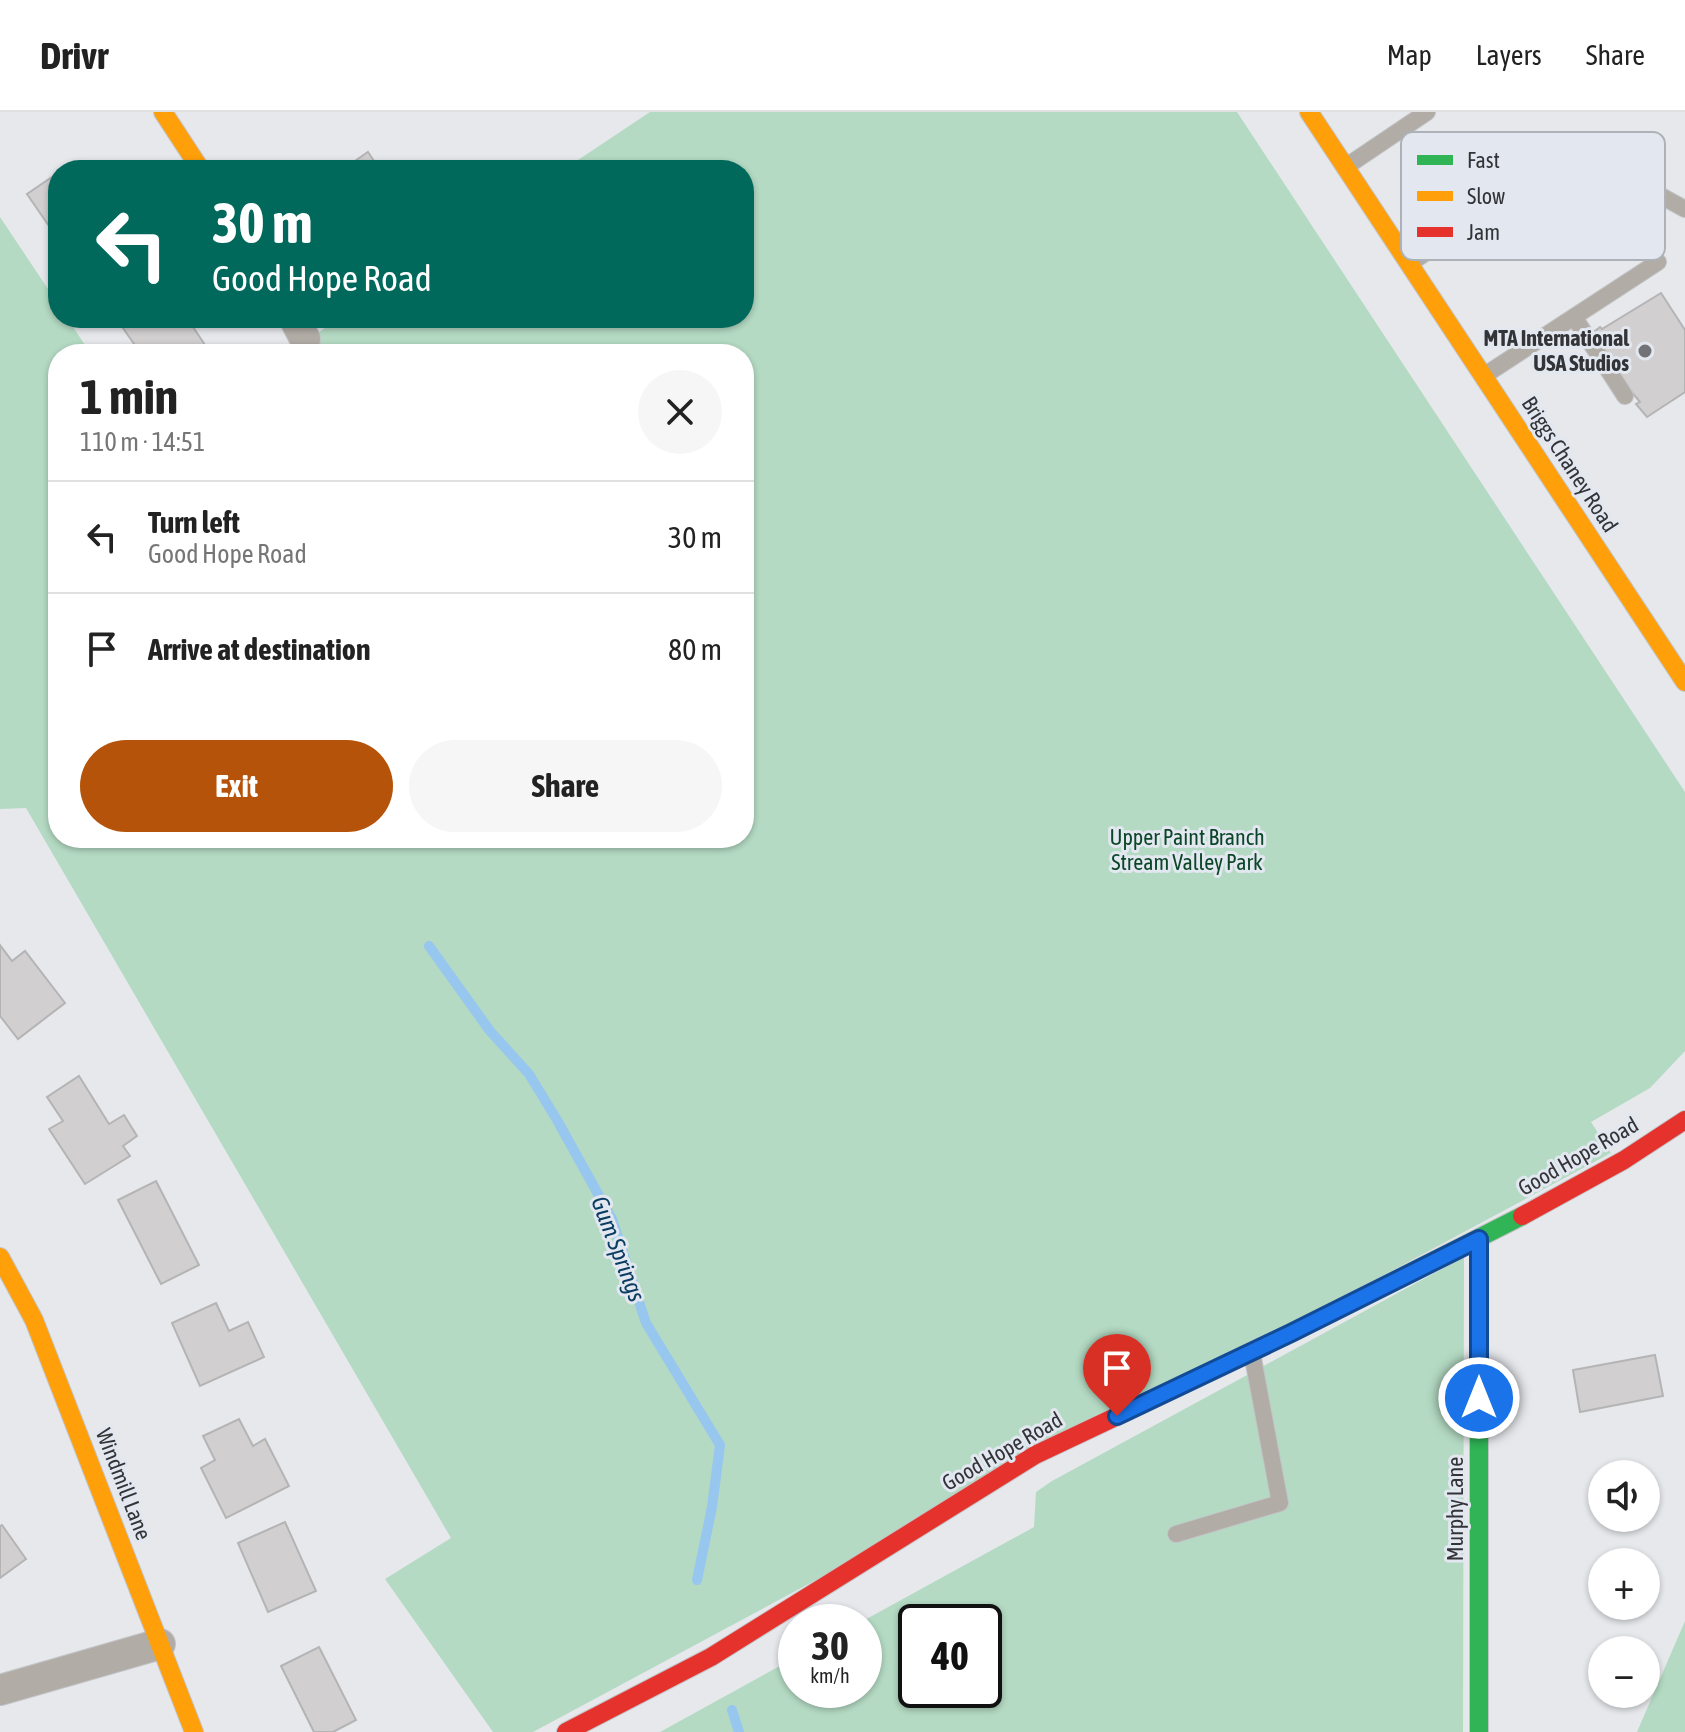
<!DOCTYPE html>
<html lang="en">
<head>
<meta charset="utf-8">
<style>
  :root { --surface:#fff; --page:#f6f6f6; --text:#222; --muted:#767676; --line:#e0e0e0; --accent:#b45309 }
  body { margin:0; font-family:"Asap Condensed",sans-serif; background:var(--page); color:var(--text); height:100vh; display:flex; flex-direction:column; font-size:30px; white-space:nowrap }
  * { box-sizing:border-box; margin:0 }
  p { font-size:26px; color:var(--muted) }
  .icon { flex:none; width:44px; height:44px; fill:none; stroke:currentColor; stroke-width:2; stroke-linecap:round; stroke-linejoin:round }
  .map { position:relative; flex:1; overflow:hidden }
  .side { position:absolute; left:48px; top:232px; width:706px; height:504px; display:flex; flex-direction:column; background:var(--surface); border-radius:32px; box-shadow:0 2px 6px #0004 }
  .side>* { flex:none }
  .top-card { position:absolute; left:48px; top:48px; width:706px; height:168px; border-radius:32px; box-shadow:0 2px 6px #0004; background:#00695c; color:#fff; overflow:hidden }
  .controls { position:absolute; left:1588px; top:1348px; display:grid; gap:16px }
  .controls a { display:grid; place-items:center; width:72px; height:72px; border-radius:50%; background:var(--surface); box-shadow:0 2px 6px #0004; font-size:40px }
  .speed { position:absolute; left:778px; top:1492px; display:flex; gap:16px; font-size:40px; font-weight:700; text-align:center }
  .speed>* { display:grid; place-content:center; width:104px; height:104px; border-radius:50%; background:var(--surface); box-shadow:0 2px 6px #0004; line-height:1 }
  .speed small { font-size:20px; font-weight:400 }
  .speed .limit { border:4px solid #111; border-radius:12px; background:#fff; color:#111 }
  .pin { position:absolute; display:grid; place-items:center; width:68px; height:68px; color:#fff; margin:-82px -34px; border-radius:50% 50% 50% 0; rotate:-45deg; box-shadow:0 0 8px #0007 }
  .pin .icon { rotate:45deg }
  .me { position:absolute; width:88px; margin:-44px; rotate:0deg; stroke-linejoin:round; filter:drop-shadow(0 0 6px #0008) }
  .turn { display:flex; align-items:center; gap:28px; height:168px; padding:0 32px; font-size:36px }
  .turn .icon { width:104px; height:104px; stroke-width:2.5 }
  .turn b { display:block; font-size:56px; line-height:68px }
  .round { display:grid; place-items:center; flex:none; width:84px; height:84px; border-radius:42px; background:var(--page) }
  .head { display:flex; align-items:center; justify-content:space-between; height:136px; padding:0 32px }
  h1 { font-size:48px; font-weight:700; line-height:60px }
  .cta { display:flex; gap:16px; margin-top:auto; padding:16px 32px }
  .cta a { flex:1; height:92px; border-radius:48px; background:var(--accent); color:#fff; font-size:32px; font-weight:700; line-height:92px; text-align:center }
  .cta a+a { background:var(--page); color:var(--text) }
  ul { padding:0; list-style:none }
  li { display:flex; align-items:center; gap:24px; height:112px; padding:0 32px; border-top:2px solid var(--line) }
  li div { flex:1 }
  li b { display:block; font-size:30px }
  li em { font-style:normal }
  header { display:flex; align-items:center; gap:48px; box-sizing:border-box; height:112px; padding:0 40px; background:var(--surface); border-bottom:2px solid var(--line) }
  header strong { font-size:38px }
  nav { display:flex; gap:44px; margin-inline-start:auto; font-size:28px }
  .map>svg:first-child { display:block }
</style>
</head>
<body>
<header>
<strong>Drivr</strong>
<nav><a>Map</a><a>Layers</a><a>Share</a></nav>
</header>
<div class="map">
<svg width="1685" height="1620" viewBox="0 0 1685 1620">
  <rect width="100%" height="100%" fill="#e6e8ec"/>
  <g fill="#b4dac3" fill-rule="evenodd">
    <polygon points="650,0 1237,0 1685,680 1685,939 1650,976 1591,1010 1611,1041 533,1620 493,1620 385,1467 451,1426 26,696 0,697 0,105 58,192 58,206 67,206 91,242 58,242 58,726 744,726 744,242 288,242 339,206 744,206 744,58 563,58"/>
    <path d="M1464,1145L1463,1620H660L796,1545V1578H864V1510H861L1034,1415L1036,1380L1052,1369ZM916,1510H984V1578H916Z"/>
    <polygon points="1685,1509 1685,1620 1637,1620"/>
  </g>
  <g fill="none" stroke-linecap="round" stroke-linejoin="round">
    <g stroke="#97c6ef" stroke-width="10">
      <polyline points="429,834 490,919 529,962 557,1008 612,1107 646,1211 720,1333 712,1395 697,1468"/>
      <polyline points="732,1598 739,1620"/>
    </g>
  </g>
  <g fill="#d1cfd0" stroke="#b5b4b5" stroke-width="2">
    <polygon points="368,40 380,58 342,58"/>
    <polygon points="58,61 58,127 27,82"/>
    <polygon points="1661,181 1685,218 1685,280 1647,305 1636,292 1640,290 1620,266 1596,227 1599,224 1595,219 1600,215 1602,217"/>
    <polygon points="116,206 187,206 211,242 141,242"/>
    <polygon points="0,833 12,849 25,839 65,891 18,927 0,904"/>
    <polygon points="79,964 109,1012 124,1003 137,1024 123,1034 130,1044 85,1072 49,1017 63,1009 47,985"/>
    <polygon points="156,1069 199,1153 161,1172 118,1088"/>
    <polygon points="216,1191 229,1219 248,1210 264,1245 200,1274 172,1211"/>
    <polygon points="1655,1243 1663,1284 1580,1300 1573,1258"/>
    <polygon points="239,1307 253,1334 265,1327 289,1374 226,1406 201,1356 215,1348 203,1324"/>
    <polygon points="285,1410 316,1479 268,1500 238,1431"/>
    <polygon points="2,1413 26,1447 0,1466 0,1414"/>
    <polygon points="319,1535 356,1608 333,1620 314,1620 281,1554"/>
  </g>
  <g fill="none" stroke-linecap="round" stroke-linejoin="round">
    <g stroke="#c3c4c7" stroke-width="18">
      <g id="lane">
        <polyline points="1347,54 1427,0"/>
        <polyline points="1412,150 1548,58 1581,43 1610,56 1685,97"/>
        <polyline points="1574,205 1625,284"/>
        <polyline points="1485,263 1658,150"/>
        <polyline points="1176,1422 1280,1391 1252,1241"/>
      </g>
    </g>
    <g stroke="#c3c4c7" stroke-width="32">
      <g id="street">
        <polyline points="294,206 305,227"/>
        <polyline points="0,1578 160,1532"/>
      </g>
    </g>
    <g stroke="#c3c4c7" stroke-width="20">
      <g id="fast">
        <polyline points="1479,1127 1479,1620"/>
        <polyline points="1128,1299 1291,1221 1522,1104"/>
      </g>
    </g>
    <g stroke="#c3c4c7" stroke-width="20">
      <g id="slow">
        <polyline points="163,0 201,58"/>
        <polyline points="1309,0 1685,570"/>
        <polyline points="0,1145 34,1208 194,1620"/>
      </g>
    </g>
    <g stroke="#c3c4c7" stroke-width="20">
      <g id="jam">
        <polyline points="1522,1104 1624,1048 1685,1008"/>
        <polyline points="566,1620 711,1545 1035,1343 1128,1299"/>
      </g>
    </g>
    <use href="#lane" stroke="#b1aca6" stroke-width="16"/>
    <use href="#street" stroke="#b1aca6" stroke-width="30"/>
    <use href="#fast" stroke="#30b455" stroke-width="18"/>
    <use href="#slow" stroke="#ff9f0a" stroke-width="18"/>
    <use href="#jam" stroke="#e5322d" stroke-width="18"/>
  </g>
  <g fill="none" stroke-linecap="round" stroke-linejoin="round">
    <g stroke="#114b97" stroke-width="20">
      <polyline id="route" points="1117,1304 1291,1221 1479,1127 1479,1286"/>
    </g>
    <use href="#route" stroke="#1a73e8" stroke-width="14"/>
  </g>
  <circle fill="#717376" stroke="#e2e7f0" stroke-width="3" cx="1645" cy="239" r="8"/>
  <g text-anchor="middle" stroke-width="6" stroke-linejoin="round" paint-order="stroke">
    <g font-size="22" font-weight="bold" fill="#323437" stroke="#e2e7f0" text-anchor="end">
      <text x="1629" y="234">MTA International<tspan x="1629" dy="25">USA Studios</tspan></text>
    </g>
    <g font-size="22" fill="#323437" stroke="#e2e7f0">
      <text transform="translate(1570 352) rotate(57)" y="8">Briggs Chaney Road</text>
      <text transform="translate(1578 1044) rotate(-30)" y="8">Good Hope Road</text>
      <text transform="translate(1002 1339) rotate(-30)" y="8">Good Hope Road</text>
      <text transform="translate(124 1372) rotate(69)" y="8">Windmill Lane</text>
      <text transform="translate(1455 1397) rotate(-90)" y="8">Murphy Lane</text>
    </g>
    <g font-size="22" fill="#0b4727" stroke="#e2e7f0">
      <text x="1187" y="733">Upper Paint Branch<tspan x="1187" dy="25">Stream Valley Park</tspan></text>
    </g>
    <g font-size="24" font-style="italic" fill="#0b3d62" stroke="#e2e7f0">
      <text transform="translate(618 1137) rotate(69)" y="8">Gum Springs</text>
    </g>
  </g>
  <rect x="1401" y="20" width="264" height="128" rx="12" fill="#e2e7f0" stroke="#adb1b8" stroke-width="2"/>
  <rect x="1417" y="43" width="36" height="10" fill="#30b455"/>
  <rect x="1417" y="79" width="36" height="10" fill="#ff9f0a"/>
  <rect x="1417" y="115" width="36" height="10" fill="#e5322d"/>
  <g font-size="22" fill="#323437">
    <text x="1467" y="56">Fast</text>
    <text x="1467" y="92">Slow</text>
    <text x="1467" y="128">Jam</text>
  </g>
</svg>
<div class="controls">
<a><svg class="icon" aria-label="sound" viewBox="0 0 24 24"><path d="M4 9h4l5-4v14l-5-4H4zM17 9q2 3 0 6"/></svg></a>
<a>+</a>
<a>−</a>
</div>
<div class="speed"><div>30<small>km/h</small></div><div class="limit">40</div></div>
<div class="pin" style="left:1117px;top:1304px;background:#d93025"><svg class="icon" aria-label="arrive" viewBox="0 0 24 24"><path d="M6 21V4h12l-3 4 3 4H6"/></svg></div>
<svg class="me" style="left:1479px;top:1286px" viewBox="-20 -20 40 40"><circle r="17" fill="#1a73e8" stroke="#fff" stroke-width="3"/><path d="M0-11L8 9 0 5-8 9z" fill="#fff"/></svg>
<div class="top-card">
<div class="turn"><svg class="icon" aria-label="left" viewBox="0 0 24 24"><path d="M17 20v-9H6M10 6l-5 5 5 5"/></svg><div><b>30 m</b>Good Hope Road</div></div>
</div>
<section class="side">
<div class="head"><div><h1>1 min</h1><p>110 m · 14:51</p></div><a class="round"><svg class="icon" aria-label="close" viewBox="0 0 24 24"><path d="M6 6l12 12M18 6L6 18"/></svg></a></div>
<ul>
<li><svg class="icon" aria-label="left" viewBox="0 0 24 24"><path d="M17 20v-9H6M10 6l-5 5 5 5"/></svg><div><b>Turn left</b><p>Good Hope Road</p></div><em>30 m</em></li>
<li><svg class="icon" aria-label="arrive" viewBox="0 0 24 24"><path d="M6 21V4h12l-3 4 3 4H6"/></svg><div><b>Arrive at destination</b></div><em>80 m</em></li>
</ul>
<div class="cta"><a>Exit</a><a>Share</a></div>
</section>
</div>
</body>
</html>
